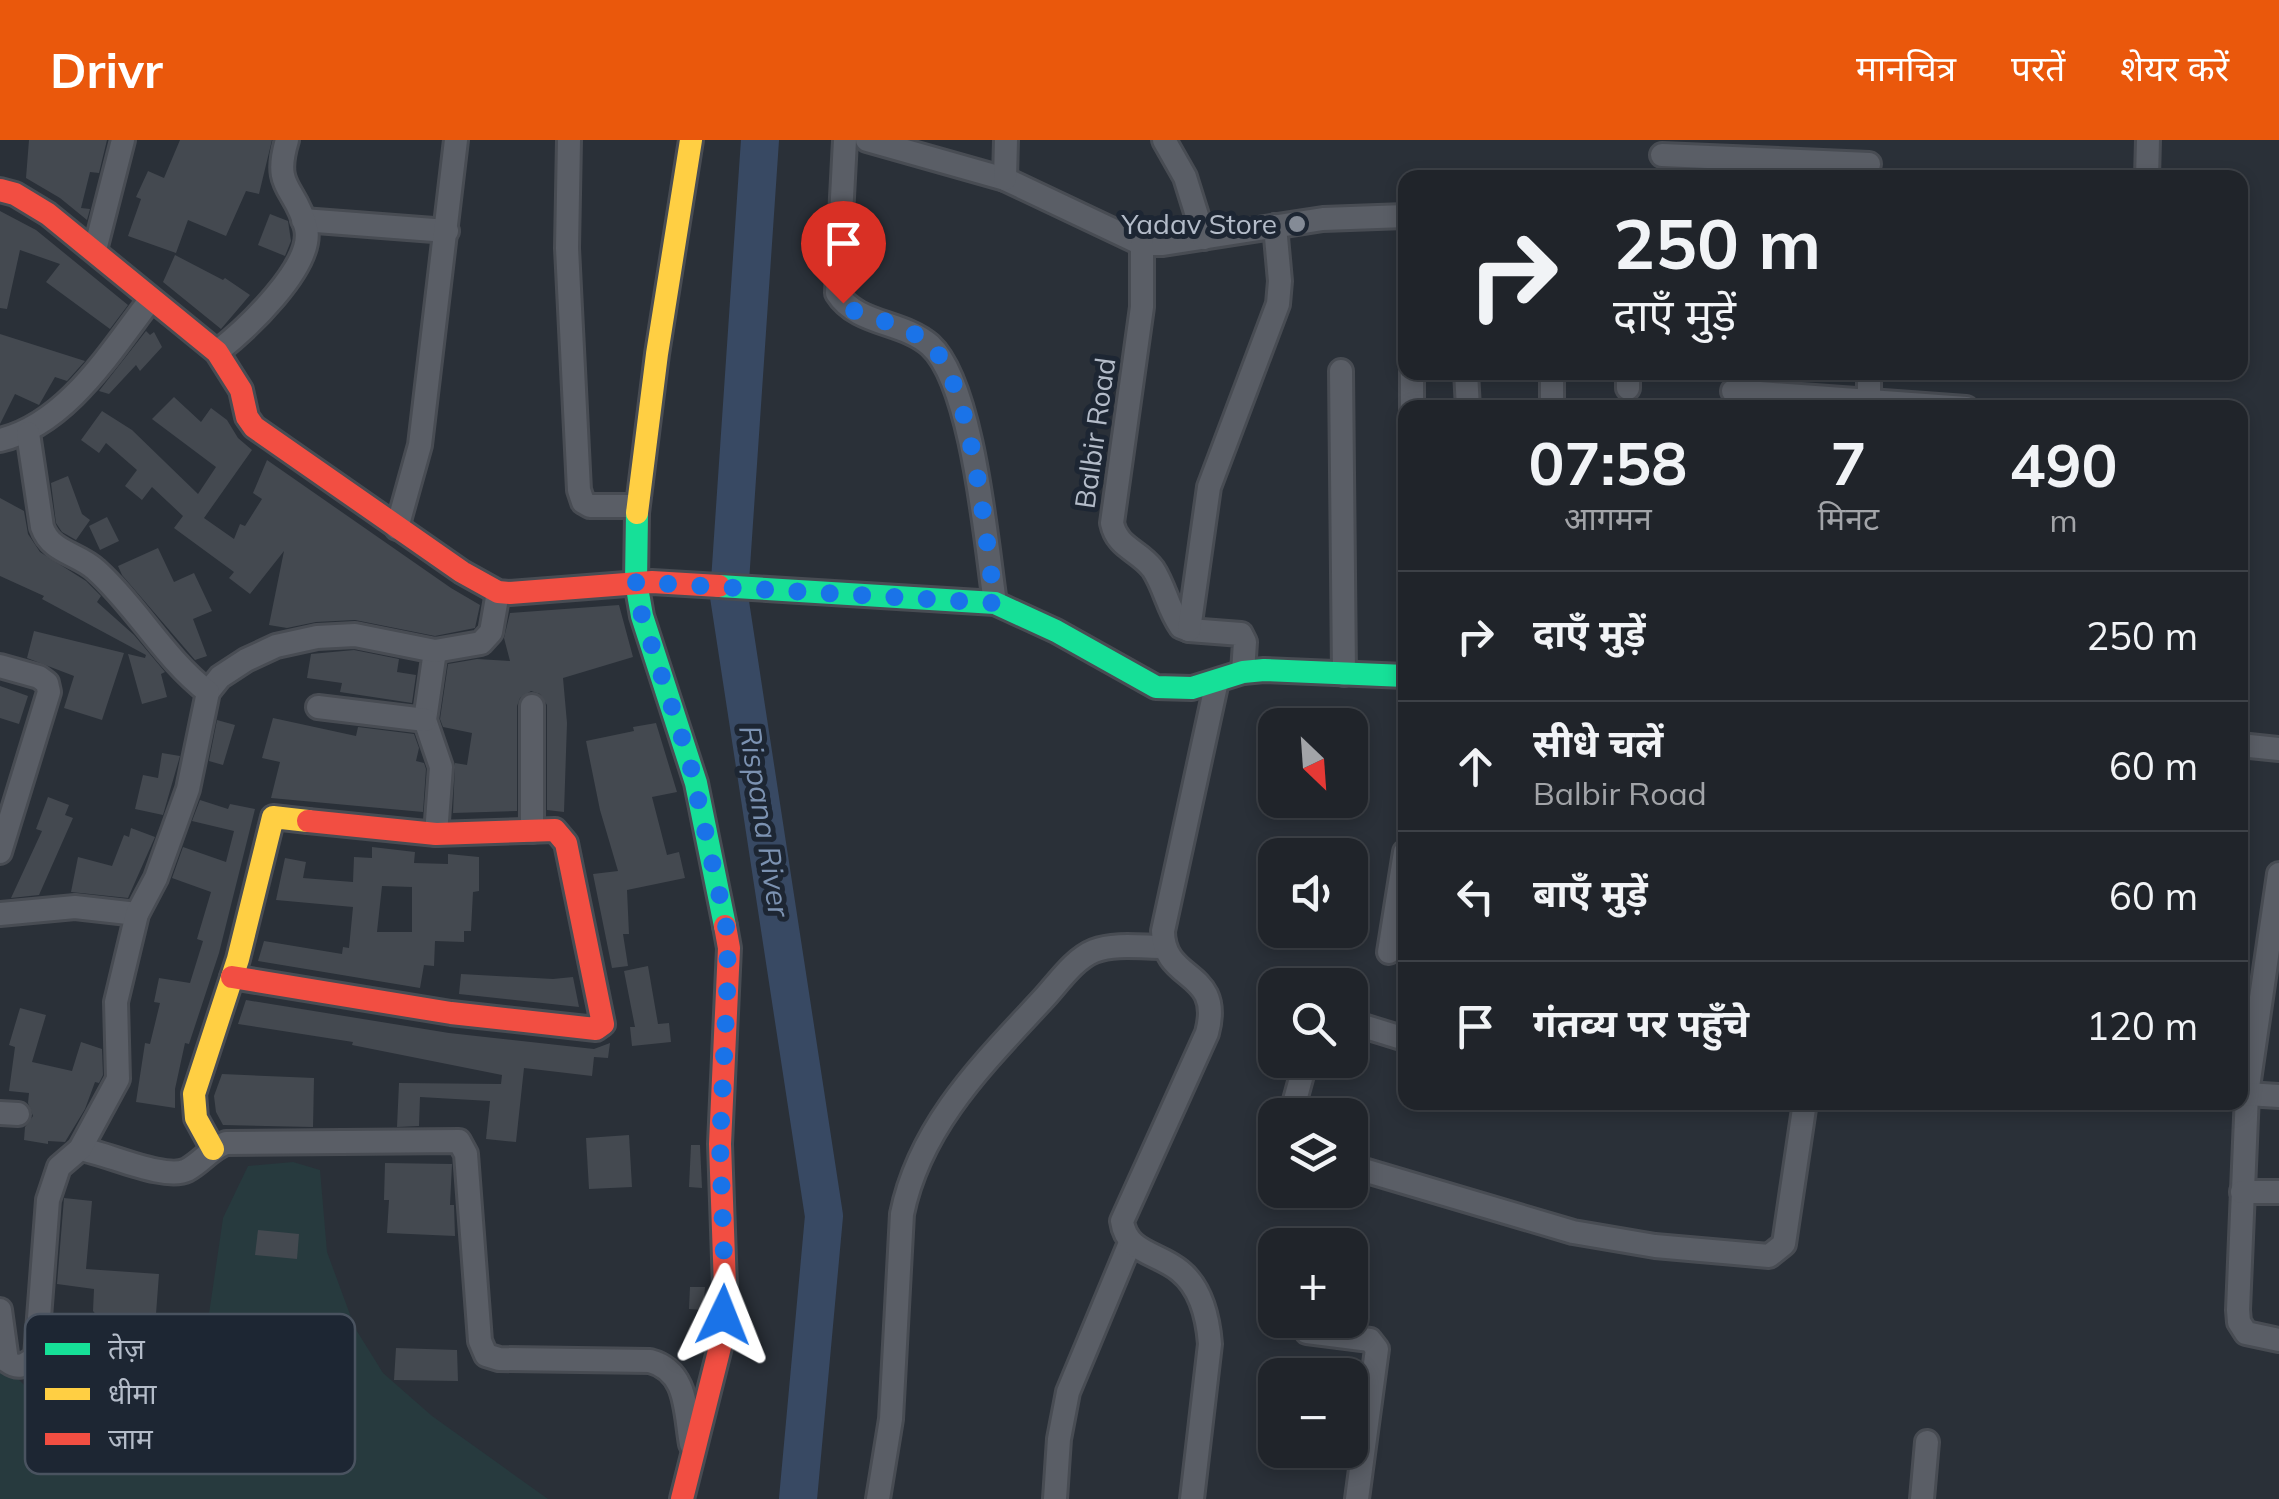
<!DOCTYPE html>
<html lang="hi">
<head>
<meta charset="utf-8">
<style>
  :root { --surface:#20242a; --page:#282c32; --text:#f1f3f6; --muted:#a2a4a8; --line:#3d4147; --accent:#ea580c }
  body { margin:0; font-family:Mulish,"Noto Sans Devanagari",sans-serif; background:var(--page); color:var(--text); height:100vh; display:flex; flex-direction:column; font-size:38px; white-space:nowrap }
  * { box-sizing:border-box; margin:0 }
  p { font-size:32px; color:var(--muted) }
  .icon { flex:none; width:55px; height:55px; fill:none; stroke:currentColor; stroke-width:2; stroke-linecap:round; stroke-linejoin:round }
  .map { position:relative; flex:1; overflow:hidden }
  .details { position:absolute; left:1398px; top:260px; width:850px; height:710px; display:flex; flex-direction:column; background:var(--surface); border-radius:20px; box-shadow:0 5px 15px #0003,0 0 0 2px var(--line) }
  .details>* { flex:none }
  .guide { position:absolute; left:1398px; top:30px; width:850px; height:210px; border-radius:20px; box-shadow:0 5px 15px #0003,0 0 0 2px var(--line); background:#20242a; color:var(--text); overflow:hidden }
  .needle { width:65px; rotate:155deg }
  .controls { position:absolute; left:1258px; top:568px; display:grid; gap:20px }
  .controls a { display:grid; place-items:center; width:110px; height:110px; border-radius:20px; background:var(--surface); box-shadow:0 5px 15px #0003,0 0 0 2px var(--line); font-size:50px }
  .pin { position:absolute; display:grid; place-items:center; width:85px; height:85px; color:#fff; margin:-102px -42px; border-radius:50% 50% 50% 0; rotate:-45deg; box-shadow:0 0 10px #0007 }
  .pin .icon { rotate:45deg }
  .me { position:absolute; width:110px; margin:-55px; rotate:2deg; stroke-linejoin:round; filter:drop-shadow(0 0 8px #0008) }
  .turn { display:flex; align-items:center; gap:35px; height:210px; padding:0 50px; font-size:45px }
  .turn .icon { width:130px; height:130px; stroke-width:2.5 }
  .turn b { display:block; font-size:70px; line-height:85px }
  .eta { display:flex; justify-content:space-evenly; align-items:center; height:170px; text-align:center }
  .eta b { font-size:60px; font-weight:700; line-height:70px }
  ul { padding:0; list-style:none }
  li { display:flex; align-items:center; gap:30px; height:130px; padding:0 50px; border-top:2px solid var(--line) }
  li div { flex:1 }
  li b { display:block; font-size:38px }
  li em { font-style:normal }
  header { display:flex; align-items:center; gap:60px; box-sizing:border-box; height:140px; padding:0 50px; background:var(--accent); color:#fff }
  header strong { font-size:48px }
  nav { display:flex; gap:55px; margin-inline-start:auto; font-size:35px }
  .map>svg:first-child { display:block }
</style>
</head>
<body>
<header>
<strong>Drivr</strong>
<nav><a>मानचित्र</a><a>परतें</a><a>शेयर करें</a></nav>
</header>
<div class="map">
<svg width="2279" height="1359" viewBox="0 0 2279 1359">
  <rect width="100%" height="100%" fill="#2a3038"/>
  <polygon fill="#273a3e" points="293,1022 320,1030 327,1112 355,1188 383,1233 432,1276 548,1359 0,1359 0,1221 38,1259 96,1293 165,1319 203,1309 209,1174 223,1078 248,1026"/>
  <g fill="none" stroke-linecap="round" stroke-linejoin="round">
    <polyline stroke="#384963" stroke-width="38" points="760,0 729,456 824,1076 798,1359"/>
  </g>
  <g fill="#444950" fill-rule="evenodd">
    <polygon points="29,0 107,0 99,33 90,32 81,68 90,69 87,80 60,58 26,38"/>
    <polygon points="180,0 272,0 259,54 246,51 226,96 188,80 176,113 128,96 141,59 136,57 148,31 164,38"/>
    <polygon points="0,71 36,90 128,165 110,189 46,142 60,124 20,110 7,169 0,168"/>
    <polygon points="270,74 288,81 291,101 285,116 258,105"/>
    <polygon points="175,115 223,140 225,138 250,155 221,189 163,142"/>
    <polygon points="146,191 150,195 154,192 162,207 140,231 136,225 109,254 99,251"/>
    <polygon points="0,194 85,221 67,241 55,237 39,265 15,254 0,284"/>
    <polygon points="174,257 201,282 211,268 227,280 238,298 252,310 204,378 234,399 240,384 245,386 262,359 253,353 267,320 451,448 480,465 475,488 435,496 355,480 316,482 287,488 269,485 284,411 250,454 229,438 234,432 174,388 183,376 152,347 142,360 125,346 137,330 106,303 99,313 81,300 102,271 132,290 198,354 216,327 152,279"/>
    <polygon points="68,336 82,374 90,380 76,400 62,392 56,383 51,343"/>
    <polygon points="0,358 24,371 28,394 40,412 86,441 101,456 97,462 134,495 165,532 161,534 167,557 142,564 128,514 145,518 146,515 42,459 44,456 0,436"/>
    <polygon points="107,377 119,401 100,410 89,386"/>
    <polygon points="158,408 174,442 194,433 212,471 193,479 207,516 195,520 122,435 118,426"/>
    <polygon points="619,465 633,517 563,538 567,583 564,672 547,670 547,565 540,554 531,551 520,558 517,566 517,671 453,673 455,623 467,625 472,593 443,587 440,579 448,524 477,519 510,521 504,498 510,473"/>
    <polygon points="34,491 124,513 102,580 64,568 74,536 27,518"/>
    <polygon points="354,510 399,519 397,532 416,535 412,563 340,552 342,543 307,538 311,514"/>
    <polygon points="0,546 28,556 19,584 0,578"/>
    <polygon points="273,578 356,596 358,587 414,594 419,608 416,621 424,623 426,629 423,672 271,658 280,622 262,618"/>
    <polygon points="217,580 235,585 223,625 209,621"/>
    <polygon points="656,583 677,652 652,657 667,715 679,712 685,738 627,750 629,794 623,794 628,826 612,828 593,734 618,731 600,670 586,601 634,591 633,587"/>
    <polygon points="162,613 180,616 163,675 135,669 143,635 158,638"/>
    <polygon points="48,657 69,665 65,675 73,678 39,755 11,758 42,691 36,689"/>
    <polygon points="200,660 228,669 230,664 255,669 219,813 189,904 185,903 175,949 175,968 136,962 145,903 150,904 160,863 154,862 159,838 190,843 203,801 197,799 211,752 172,738 183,707 226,722 234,691 192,681"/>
    <polygon points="131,688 155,697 128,758 71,752 78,717 112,726 124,695 129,697"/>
    <path d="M372,707L415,712L414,723L448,724V714L479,717V751L473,752L471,791H464V802L435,801L434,826L424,825L420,848L258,821L264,801L342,814L343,807L349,808L353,767L276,760L285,718L306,722L303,738L353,742L354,717L372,718ZM382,746L412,747V792H377Z"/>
    <polygon points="648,826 658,884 669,883 671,902 632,906 630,887 635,887 624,831"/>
    <polygon points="461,834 553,839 573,837 579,867 459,854"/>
    <polygon points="246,860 449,893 594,909 610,903 608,918 594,917 592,936 524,928 516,1002 486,999 490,961 420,957 419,986 397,987 399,943 501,944 502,935 352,905 353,902 238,884"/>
    <polygon points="20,868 46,875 32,922 72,931 81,902 102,909 103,935 99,943 95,942 85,969 65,1002 48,1001 48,1004 24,1000 25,987 33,976 28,963 29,953 9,951 15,907 9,905"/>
    <polygon points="222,934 314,938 313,987 223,985 216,972 214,956"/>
    <polygon points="629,995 632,1047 589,1049 586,998"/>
    <polygon points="691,1005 700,1005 702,1048 689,1047"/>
    <polygon points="385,1023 452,1024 450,1065 454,1065 455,1096 387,1093 389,1060 384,1060"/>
    <polygon points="64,1058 92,1061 86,1129 159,1134 152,1227 188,1233 179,1284 153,1279 158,1252 115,1248 118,1211 110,1191 93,1171 94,1149 57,1144"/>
    <polygon points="258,1090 299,1094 297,1119 255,1115"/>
    <polygon points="690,1147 705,1147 703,1170 689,1169"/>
    <polygon points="396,1208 457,1210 458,1241 394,1240"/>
  </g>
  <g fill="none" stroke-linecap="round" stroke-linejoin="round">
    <g stroke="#484c53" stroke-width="28">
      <g id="street">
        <polyline points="569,0 567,108 579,350 583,362 590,366 637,366"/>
        <path d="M845,0L837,153C857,185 903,181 930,205C973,244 986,402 995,463"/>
        <polyline points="867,0 1005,39 1142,104 1163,104 1323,79 1405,76"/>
        <polyline points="1164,0 1185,37 1204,98"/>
        <polyline points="1662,15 1869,24"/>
        <polyline points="2147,38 2148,0"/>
        <polyline points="1005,39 1006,0"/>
        <polyline points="303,80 447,91"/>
        <path d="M1142,104V167L1112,383C1117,408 1139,410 1153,429C1165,447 1168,469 1181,487L1189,490L1241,494L1245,502L1243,532"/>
        <polyline points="95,110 123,0"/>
        <path d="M217,212C244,191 315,126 306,88C296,46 272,50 287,0"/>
        <polyline points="1341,231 1344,534"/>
        <polyline points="1412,232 1412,268"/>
        <polyline points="1466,232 1468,268"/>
        <polyline points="1552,232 1552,268"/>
        <polyline points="1628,248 1628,232"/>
        <polyline points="1733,251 1966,268"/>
        <polyline points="1869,268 1869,232"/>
        <path d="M0,300C67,284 110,212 151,159"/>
        <polyline points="397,388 420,305 456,0"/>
        <polyline points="1189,490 1209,347 1278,164 1280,141 1275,86"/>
        <polyline points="435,511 425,580 441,627 436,694"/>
        <polyline points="0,526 39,537 47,543 49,552 0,712"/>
        <polyline points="208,552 220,537 246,520 276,506 317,497 355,495 435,511 481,503 491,492 498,452"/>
        <polyline points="532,566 532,691"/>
        <polyline points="318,567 425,580"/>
        <polyline points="2240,605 2279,609"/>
        <polyline points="2279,734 2247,954 2238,1170 2239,1182 2246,1193 2279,1200"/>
        <polyline points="0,774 75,767 137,774"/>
        <polyline points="1389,812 1405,712"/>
        <polyline points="1350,882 1405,899"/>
        <polyline points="2247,954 2279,956"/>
        <polyline points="0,973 18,974"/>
        <polyline points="1291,975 1306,920"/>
        <path d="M80,1009C107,1013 165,1041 187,1030C202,1022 210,1009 226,1003L459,1001L466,1014L480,1201L486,1215L499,1219L650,1221C688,1231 685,1271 691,1304"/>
        <polyline points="1350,1026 1573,1092 1655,1106 1769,1116 1784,1104 1805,962"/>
        <polyline points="2242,1052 2279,1052"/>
        <polyline points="1315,1105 1316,1102"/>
        <path d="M0,1170L7,1221C19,1230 24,1225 36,1217L48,1060L59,1027L80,1009L118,939L116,862L137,774L156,738L188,649L208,552C164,518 137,467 96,430C78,413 51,413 42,387L28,293"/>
        <polyline points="1301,1180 1307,1192 1370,1200 1377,1209 1357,1359"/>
        <path d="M878,1359L891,1279L902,1074C920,985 984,923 1044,858C1058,843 1074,819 1094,811C1114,803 1142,807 1163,807"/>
        <polyline points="1055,1359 1059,1299 1068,1252 1130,1103"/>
        <path d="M1192,1359L1210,1204C1208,1178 1201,1148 1180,1131C1159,1113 1126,1113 1122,1081L1207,893C1224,829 1163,843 1163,791L1217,541"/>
        <polyline points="1922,1359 1927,1302"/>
      </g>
    </g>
    <g stroke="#484c53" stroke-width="28">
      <g id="fast">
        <polyline points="637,373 636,442 642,476 696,643 725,786"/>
        <polyline points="719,446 995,463 1056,491 1156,547 1192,548 1243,532 1264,530 1405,536"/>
      </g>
    </g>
    <g stroke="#484c53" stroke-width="28">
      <g id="slow">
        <polyline points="637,373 657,214 691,0"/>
        <polyline points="213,1009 196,978 194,954 238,819 273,677 308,681"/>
      </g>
    </g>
    <g stroke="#484c53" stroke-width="28">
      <g id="jam">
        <polyline points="0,50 15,54 48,74 217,212 241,250 247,277 254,287 462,432 498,452 510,453 652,442 719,446"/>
        <polyline points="232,837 451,873 596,889 603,884 566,703 555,690 436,694 308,681"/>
        <polyline points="682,1359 721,1203 725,1147 720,1004 729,808 725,786"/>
      </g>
    </g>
    <use href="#street" stroke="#5a5e66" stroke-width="22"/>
    <use href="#fast" stroke="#16e098" stroke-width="22"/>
    <use href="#slow" stroke="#ffcf43" stroke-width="22"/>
    <use href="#jam" stroke="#f24e42" stroke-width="22"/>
  </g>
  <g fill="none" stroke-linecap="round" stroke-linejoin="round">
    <path stroke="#1a73e8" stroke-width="18" stroke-dasharray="0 32.4" d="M723,1175L725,1147L720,1004L728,831L726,784L689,619L642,476L636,442L995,463C986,403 973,242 929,204C910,187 876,179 852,170L843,163"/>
  </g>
  <circle fill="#848b96" stroke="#1d2633" stroke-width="4" cx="1297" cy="84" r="10"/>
  <g text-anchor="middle" stroke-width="10" stroke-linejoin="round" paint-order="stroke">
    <g font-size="28" fill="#b4bcc9" stroke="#1d2633" text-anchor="end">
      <text x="1277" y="94">Yadav Store</text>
    </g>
    <g font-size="28" fill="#b4bcc9" stroke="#1d2633">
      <text transform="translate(1095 293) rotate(-82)" y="10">Balbir Road</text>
    </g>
    <g font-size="30" font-style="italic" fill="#7c92b1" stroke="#1d2633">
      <text transform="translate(764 681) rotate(81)" y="10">Rispana River</text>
    </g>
  </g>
  <rect x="25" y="1174" width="330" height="160" rx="15" fill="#1d2633" stroke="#4a5360" stroke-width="2.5"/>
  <rect x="45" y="1203" width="45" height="12" fill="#16e098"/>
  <rect x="45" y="1248" width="45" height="12" fill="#ffcf43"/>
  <rect x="45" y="1293" width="45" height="12" fill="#f24e42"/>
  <g font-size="28" fill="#b4bcc9">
    <text x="108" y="1219">तेज़</text>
    <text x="108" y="1264">धीमा</text>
    <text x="108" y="1309">जाम</text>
  </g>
</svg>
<div class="controls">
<a><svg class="needle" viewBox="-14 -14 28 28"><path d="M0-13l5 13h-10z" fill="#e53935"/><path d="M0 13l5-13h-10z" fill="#a2a4a8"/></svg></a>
<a><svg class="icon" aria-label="sound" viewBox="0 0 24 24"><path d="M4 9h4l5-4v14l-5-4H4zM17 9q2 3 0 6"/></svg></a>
<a><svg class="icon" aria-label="search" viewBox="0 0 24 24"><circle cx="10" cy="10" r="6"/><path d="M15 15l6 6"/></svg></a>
<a><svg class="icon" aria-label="layers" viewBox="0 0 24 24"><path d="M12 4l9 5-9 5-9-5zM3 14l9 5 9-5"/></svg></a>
<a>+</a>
<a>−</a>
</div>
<div class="pin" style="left:843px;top:163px;background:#d93025"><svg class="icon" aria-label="arrive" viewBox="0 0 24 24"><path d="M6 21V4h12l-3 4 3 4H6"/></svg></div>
<svg class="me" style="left:723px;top:1175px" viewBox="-20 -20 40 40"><path d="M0-17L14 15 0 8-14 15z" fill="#1a73e8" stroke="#fff" stroke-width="4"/></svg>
<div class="guide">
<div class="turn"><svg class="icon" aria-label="right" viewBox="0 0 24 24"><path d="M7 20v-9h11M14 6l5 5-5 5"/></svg><div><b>250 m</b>दाएँ मुड़ें</div></div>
</div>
<section class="details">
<div class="eta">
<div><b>07:58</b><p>आगमन</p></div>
<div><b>7</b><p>मिनट</p></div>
<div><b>490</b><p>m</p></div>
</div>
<ul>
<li><svg class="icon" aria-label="right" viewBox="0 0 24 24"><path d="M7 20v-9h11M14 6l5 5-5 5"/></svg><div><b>दाएँ मुड़ें</b></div><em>250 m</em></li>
<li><svg class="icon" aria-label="ahead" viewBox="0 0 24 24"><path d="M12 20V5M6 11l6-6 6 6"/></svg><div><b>सीधे चलें</b><p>Balbir Road</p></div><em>60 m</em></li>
<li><svg class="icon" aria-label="left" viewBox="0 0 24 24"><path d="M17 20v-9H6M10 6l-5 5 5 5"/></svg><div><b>बाएँ मुड़ें</b></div><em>60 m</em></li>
<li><svg class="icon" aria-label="arrive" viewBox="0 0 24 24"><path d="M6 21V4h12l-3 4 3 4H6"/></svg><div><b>गंतव्य पर पहुँचे</b></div><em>120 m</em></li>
</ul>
</section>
</div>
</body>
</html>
